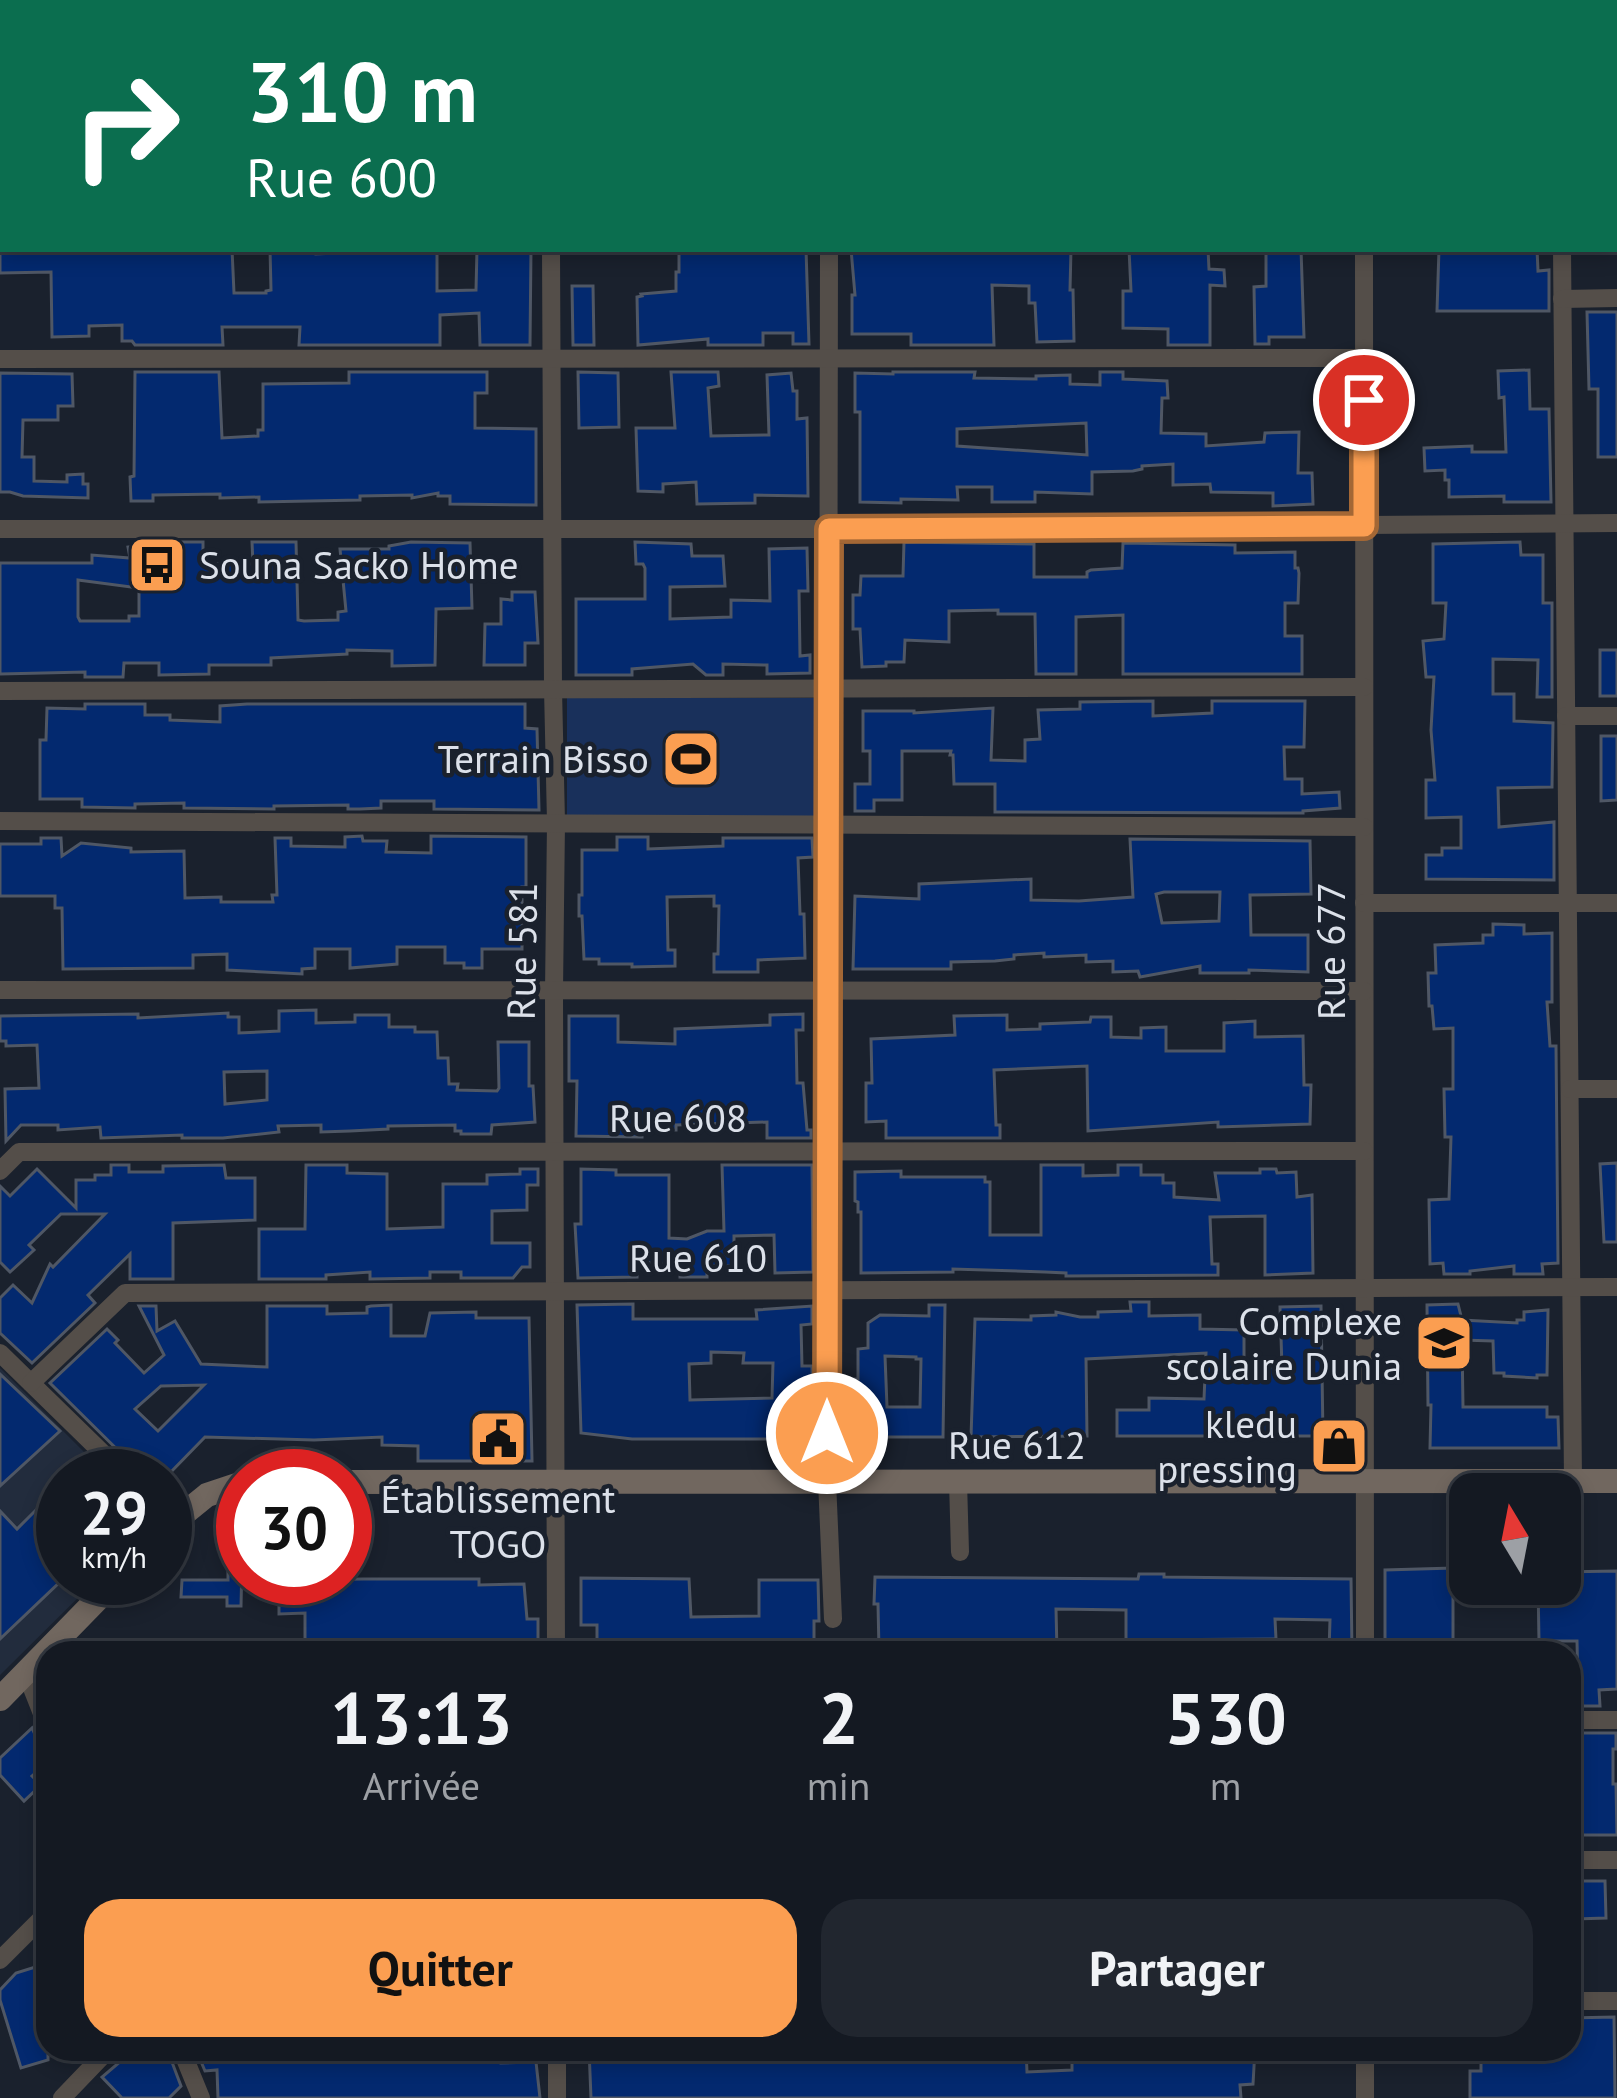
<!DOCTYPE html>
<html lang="fr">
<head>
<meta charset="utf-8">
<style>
  :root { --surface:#141922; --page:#21262f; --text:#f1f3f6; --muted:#9da0a5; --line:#333840; --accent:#fb9e51 }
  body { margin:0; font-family:"PT Sans",sans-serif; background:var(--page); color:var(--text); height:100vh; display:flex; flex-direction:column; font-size:45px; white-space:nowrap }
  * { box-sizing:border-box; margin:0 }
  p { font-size:39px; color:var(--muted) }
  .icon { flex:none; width:66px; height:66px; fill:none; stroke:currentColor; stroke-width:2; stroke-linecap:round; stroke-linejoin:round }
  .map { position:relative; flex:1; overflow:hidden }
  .details { position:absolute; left:36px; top:1641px; width:1545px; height:420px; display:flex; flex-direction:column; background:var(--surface); border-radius:36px; box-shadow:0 6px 18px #0003,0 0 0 3px var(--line) }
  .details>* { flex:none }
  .guide { position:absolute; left:0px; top:0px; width:1617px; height:252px; box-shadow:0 6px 18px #0003,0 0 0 3px var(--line); background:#0b6e4f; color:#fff; overflow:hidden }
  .needle { width:78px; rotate:350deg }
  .tools { position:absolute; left:1449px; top:1473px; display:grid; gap:24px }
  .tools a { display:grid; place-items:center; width:132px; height:132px; border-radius:24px; background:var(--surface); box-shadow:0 6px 18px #0003,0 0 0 3px var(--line); font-size:60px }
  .speed { position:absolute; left:36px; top:1449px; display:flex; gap:24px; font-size:60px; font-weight:700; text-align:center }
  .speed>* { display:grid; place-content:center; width:156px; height:156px; border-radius:50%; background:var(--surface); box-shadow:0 6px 18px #0003,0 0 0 3px var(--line); line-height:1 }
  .speed small { font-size:30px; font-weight:400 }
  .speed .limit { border:18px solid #d22; background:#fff; color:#111 }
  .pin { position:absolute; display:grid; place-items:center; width:102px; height:102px; color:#fff; margin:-51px; border:6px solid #fff; border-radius:50%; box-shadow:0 3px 12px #0007 }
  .me { position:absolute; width:132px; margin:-66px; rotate:0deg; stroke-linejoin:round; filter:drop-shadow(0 0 9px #0008) }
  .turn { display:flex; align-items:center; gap:42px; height:252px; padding:0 48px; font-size:54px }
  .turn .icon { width:156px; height:156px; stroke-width:2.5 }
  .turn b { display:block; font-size:84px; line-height:102px }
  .eta { display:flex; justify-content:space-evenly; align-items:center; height:204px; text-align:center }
  .eta b { font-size:72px; font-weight:700; line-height:84px }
  .cta { display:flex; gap:24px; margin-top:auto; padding:24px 48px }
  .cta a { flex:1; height:138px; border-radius:36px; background:var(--accent); color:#111; font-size:48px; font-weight:700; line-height:138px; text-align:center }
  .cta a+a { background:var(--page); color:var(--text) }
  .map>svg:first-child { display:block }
</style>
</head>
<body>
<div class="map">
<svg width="1617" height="2098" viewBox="0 0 1617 2098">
  <rect width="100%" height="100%" fill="#1a212d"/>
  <polygon fill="#222c3d" points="0,1368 108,1476 63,1476 63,1578 98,1578 0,1675"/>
  <polygon fill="#19305b" points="567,698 814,698 814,819 567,820"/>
  <g fill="#03296f" stroke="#4f5765" stroke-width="3" fill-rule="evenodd">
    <polygon points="0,249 232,249 234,293 266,293 266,291 271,290 270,249 316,249 316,254 360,252 360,249 437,249 437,291 476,290 477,249 531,249 530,345 480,345 479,313 440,315 440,345 299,345 300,327 222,327 223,345 135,345 132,341 122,341 122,325 89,326 89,336 52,337 51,272 0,273"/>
    <polygon points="679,249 806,249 809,344 793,344 793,333 763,333 763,345 708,345 708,339 638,345 637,297 642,296 641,294 676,291 676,272 679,272"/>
    <polygon points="851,249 1071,249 1070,290 1073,290 1074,341 1037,342 1035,303 1029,303 1029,286 992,285 994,345 911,345 911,334 852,334 852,295 855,295"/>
    <polygon points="1129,249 1208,249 1209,269 1224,270 1225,286 1210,285 1210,345 1168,345 1168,329 1123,328 1123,291 1131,291"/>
    <polygon points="1266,249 1301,249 1304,337 1269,337 1269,344 1255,344 1254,287 1266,286"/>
    <polygon points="1439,249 1537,249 1538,271 1549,270 1549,311 1437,311"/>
    <polygon points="572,286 593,286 594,345 573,345"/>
    <polygon points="1587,312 1617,312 1617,457 1598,457 1598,389 1589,389"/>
    <polygon points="1529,370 1530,409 1549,409 1551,502 1504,502 1504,496 1449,497 1449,480 1445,480 1445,470 1425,471 1424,448 1472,446 1472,452 1506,452 1504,397 1499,398 1498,371"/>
    <polygon points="135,372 219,372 222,438 258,436 258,430 263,430 263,384 349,383 349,372 487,372 487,393 475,393 475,428 536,429 536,505 450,504 450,496 438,496 438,493 412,498 412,495 360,496 360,500 259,502 259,497 220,498 220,494 153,495 153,501 131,501 130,477 134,476"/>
    <polygon points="578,372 618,373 619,427 579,428"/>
    <polygon points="671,372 718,372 719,386 708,388 711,436 769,435 767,375 791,373 793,391 797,391 797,419 807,418 808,496 755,495 755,503 697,504 696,482 663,484 663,492 638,491 636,428 675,428"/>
    <path d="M893,372H975L974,378L1036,379V376L1070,375V384L1100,385V372H1123V379L1167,381L1168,398H1162L1161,433L1206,434V446L1264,442L1265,433L1299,432L1298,473H1312L1313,504L1273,506V493L1211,492L1210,484L1173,485V464L1142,466V469L1133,471L1092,472V494L1035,492V502H992V487H957L958,500L901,499V503L860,502V412H855V373L893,374ZM1086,423L1087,455L957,446V429Z"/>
    <polygon points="0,373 72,374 73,406 58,406 58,420 23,420 22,457 34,457 34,481 67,482 67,475 83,474 83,484 88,484 88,498 23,496 10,492 0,492"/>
    <path d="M171,542H203V564H253L252,542H296L298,620L304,621L338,620V612L346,611L340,549H389V546L411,542L470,543L472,608L436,609L435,665L392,666V651L347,650V654L271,658V665H209V674L159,675V663H124L123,677H85V672L0,674V563H92V555L130,558L128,547ZM78,580L139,588V616H129V621H80L78,617Z"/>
    <polygon points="635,542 691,544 692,556 723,556 725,586 670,587 670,619 731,617 731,600 770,601 769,549 807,548 808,591 799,591 800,656 810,655 810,673 767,674 767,665 723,664 723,675 706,675 693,664 632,669 632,675 576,675 576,599 645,599 645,568 643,564 636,564"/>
    <polygon points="904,542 1034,544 1034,577 1087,577 1087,572 1091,570 1122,568 1123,543 1235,545 1235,553 1295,552 1295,568 1298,568 1299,573 1298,603 1285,603 1285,636 1302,636 1302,674 1123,674 1123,615 1076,617 1076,674 1036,674 1035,614 998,614 998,610 949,611 949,642 905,640 904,662 886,662 886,666 862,667 860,629 853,629 853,595 860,595 861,576 903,576"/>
    <polygon points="1520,542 1521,555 1543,555 1543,603 1552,603 1552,697 1537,697 1538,660 1493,659 1493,694 1514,694 1514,721 1553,723 1552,787 1498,788 1499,827 1554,822 1554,880 1426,879 1426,855 1442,855 1442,848 1461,848 1461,817 1426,818 1426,780 1435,780 1431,730 1434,677 1426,677 1423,641 1444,639 1446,603 1433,603 1433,544"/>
    <polygon points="512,592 535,592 538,643 525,643 525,665 484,665 485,624 501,624 501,599 512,600"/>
    <rect x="1600" y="650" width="17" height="46"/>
    <polygon points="1153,701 1153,716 1212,713 1212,701 1305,701 1304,747 1284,747 1285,779 1302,779 1302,794 1339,792 1340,808 1303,811 1303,813 995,812 995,784 954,784 953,755 950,755 951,751 902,751 902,800 874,800 874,811 855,811 855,784 870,784 870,751 863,751 863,711 914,711 914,713 993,708 991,760 1025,761 1025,740 1040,739 1038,710 1080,709 1080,702"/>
    <polygon points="85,704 145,704 145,715 170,715 170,720 220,722 220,706 247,704 525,704 525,728 537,729 539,810 434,809 434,801 381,801 381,808 360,809 348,809 348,805 274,806 274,809 184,808 184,803 135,804 135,808 82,807 82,799 40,799 40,740 46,740 47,708 85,709"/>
    <polygon points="1601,736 1617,736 1617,800 1601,801"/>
    <polygon points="362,836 363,841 387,841 386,852 431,853 431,836 526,837 526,887 522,887 522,949 482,949 482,968 464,968 464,963 445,963 445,947 397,947 397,964 350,968 350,949 315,949 315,968 302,969 302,974 227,970 227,954 193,955 193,968 63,969 62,908 55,908 55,896 0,896 0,844 41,844 41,838 61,838 62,856 81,843 131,848 131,852 184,851 185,898 221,897 221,902 273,902 272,895 277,895 275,838 291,838 291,846 345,847 345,837"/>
    <polygon points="617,837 648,837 648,849 723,846 723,838 812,838 813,857 798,858 800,914 804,914 805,958 758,960 758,972 714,972 714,954 718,954 719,906 714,906 714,896 667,897 668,950 675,950 675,966 632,967 632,964 599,964 599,959 584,959 582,916 579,916 579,895 582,895 582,850 617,850"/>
    <path d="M1130,839L1310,841L1311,894L1250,895L1251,935H1308V972L1249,970V973H1200V966L1140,977L1138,971L1113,972V961L1086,962V955L1044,957V953L1014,955V959L995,961L951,962V969H853L855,896L919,899V884L1031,879V900L1079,901L1133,897ZM1164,892H1220L1219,921L1162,923L1156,894Z"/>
    <polygon points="1493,924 1524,925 1524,934 1552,933 1552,1002 1547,1002 1550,1046 1556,1046 1558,1263 1542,1264 1543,1274 1514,1274 1514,1266 1470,1271 1470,1274 1444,1274 1443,1263 1430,1264 1429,1200 1449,1199 1451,1137 1445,1137 1444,1089 1453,1089 1453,1028 1434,1029 1432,1006 1429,1006 1428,973 1436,973 1435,945 1483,943 1483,935 1493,935"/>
    <path d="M316,1010V1023L355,1022V1015H389V1027H415V1032H437L438,1058H448L449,1084H458L457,1090L497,1091L499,1088L498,1042H529V1086H533L535,1122L492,1125L491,1134H461V1131H455V1125L388,1126V1129L350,1131L321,1132V1125L278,1126L279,1132L223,1138H182V1135L101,1138L100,1127L58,1130V1125H21L6,1141L5,1089L39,1088L37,1045L6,1046V1041H0V1016L138,1014V1018L228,1013V1017H239V1033L279,1031V1011ZM267,1071V1100L225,1104L224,1072Z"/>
    <polygon points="803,1014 803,1030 796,1030 797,1083 803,1083 807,1130 811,1130 811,1138 767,1138 767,1122 676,1125 676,1130 642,1130 642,1137 576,1136 577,1081 569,1081 569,1016 618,1016 618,1042 675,1044 675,1029 770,1025 770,1015"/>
    <polygon points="1007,1015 1007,1030 1040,1029 1040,1024 1090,1022 1091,1017 1111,1017 1111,1037 1141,1038 1141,1028 1166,1027 1166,1051 1224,1051 1224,1023 1255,1021 1255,1037 1303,1036 1304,1085 1311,1085 1310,1124 1218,1127 1218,1122 1088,1131 1087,1066 994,1070 996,1125 1000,1125 1000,1138 886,1138 886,1121 866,1122 866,1083 872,1083 871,1039 955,1035 954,1016"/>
    <polygon points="1617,1163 1617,1242 1604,1242 1600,1164"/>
    <polygon points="111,1165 129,1165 129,1172 163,1172 163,1166 224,1165 226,1178 255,1178 255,1220 173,1223 173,1279 130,1279 130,1254 88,1295 95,1303 32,1363 0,1333 0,1298 13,1285 32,1303 50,1264 53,1267 105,1214 61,1214 29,1245 34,1250 10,1272 0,1262 0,1186 10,1196 37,1169 76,1208 76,1180 95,1180 95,1175 111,1175"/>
    <polygon points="306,1165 347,1165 347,1173 387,1174 387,1229 443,1227 443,1184 487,1184 487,1175 520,1174 520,1169 538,1169 538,1185 527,1185 527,1210 492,1211 492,1243 530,1243 530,1267 522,1267 513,1278 461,1278 461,1272 430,1272 430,1278 370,1279 370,1272 326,1275 326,1279 259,1279 259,1229 305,1229"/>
    <polygon points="722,1165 812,1165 813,1272 775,1273 774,1235 734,1236 734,1266 707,1266 707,1277 680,1277 680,1264 637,1262 637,1277 578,1278 575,1224 581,1224 581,1169 616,1170 616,1175 669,1175 669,1238 687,1239 707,1231 724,1231"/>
    <polygon points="1041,1165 1083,1165 1083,1176 1118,1175 1118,1165 1141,1165 1141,1175 1163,1175 1163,1183 1174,1183 1174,1197 1219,1200 1215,1173 1260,1173 1260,1169 1276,1169 1277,1173 1296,1172 1297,1197 1312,1195 1313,1273 1265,1275 1265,1216 1210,1217 1212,1264 1218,1264 1218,1275 1066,1276 1066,1273 1045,1272 953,1269 953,1272 861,1273 861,1212 858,1212 858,1202 855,1201 855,1172 901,1171 901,1177 985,1177 985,1182 990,1182 990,1235 1041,1235"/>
    <polygon points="1130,1302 1149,1302 1149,1316 1200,1315 1200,1329 1244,1330 1244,1367 1282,1367 1280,1307 1321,1306 1323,1436 1117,1436 1117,1410 1149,1410 1149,1398 1204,1399 1206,1353 1086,1359 1087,1436 971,1437 975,1319 1031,1320 1031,1316 1056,1315 1056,1312 1080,1317 1098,1317 1098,1312 1131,1311"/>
    <path d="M633,1304V1319H757L756,1310L812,1306V1324L801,1325L802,1366H812L813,1439H632L581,1433L577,1305ZM711,1352L744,1353L743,1363H773L772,1398L690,1400L689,1364L711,1363Z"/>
    <polygon points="1458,1304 1462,1320 1517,1323 1517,1320 1524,1320 1524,1312 1548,1310 1547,1375 1537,1375 1537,1378 1504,1376 1504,1373 1494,1373 1493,1341 1462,1340 1463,1407 1547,1407 1547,1417 1558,1417 1559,1448 1430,1448 1431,1405 1428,1405 1427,1305"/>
    <path d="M391,1305V1336H425L430,1313L476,1312V1318H529L532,1461H418V1446L382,1445V1437L314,1440L205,1437L167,1476H144L50,1383L107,1329L118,1340L115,1343L144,1373L164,1355L139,1306H156L157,1331L175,1321L201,1364L267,1367V1306H327V1314L367,1313V1307L371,1306ZM204,1385L158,1431L135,1409L161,1386Z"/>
    <path d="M929,1305H945L943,1437H856L854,1379H858V1349L868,1348V1323L880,1315L929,1316ZM885,1356L916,1357V1359H921L920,1407H887Z"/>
    <polygon points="0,1374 60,1431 0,1486"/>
    <polygon points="46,1500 63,1517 63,1579 0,1639 0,1511 17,1529"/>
    <polygon points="228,1562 242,1562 241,1606 227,1606 227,1597 181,1597 182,1580 228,1580"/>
    <polygon points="1454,1568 1470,1568 1470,1588 1453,1588 1453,1653 1388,1653 1388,1647 1385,1647 1385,1570"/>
    <polygon points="1617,1571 1617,1689 1599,1690 1600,1706 1572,1706 1572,1690 1578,1689 1577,1641 1539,1641 1538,1584 1560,1584 1560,1572"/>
    <polygon points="1139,1574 1164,1574 1164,1577 1351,1579 1352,1652 1329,1651 1330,1620 1275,1619 1276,1639 1126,1640 1126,1610 1056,1609 1057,1651 948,1653 948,1650 879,1650 878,1604 874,1604 875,1577 1138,1579"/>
    <polygon points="581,1578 689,1579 691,1617 759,1616 759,1580 818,1580 819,1621 814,1621 814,1653 762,1653 762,1647 698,1648 699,1653 640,1653 640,1647 597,1648 597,1625 581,1625"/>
    <polygon points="363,1579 479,1579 479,1585 524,1584 527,1619 538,1619 538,1653 424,1652 424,1642 361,1642 360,1650 305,1650 305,1613 279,1614 279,1586 304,1586 304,1580"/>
    <polygon points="32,1728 48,1762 32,1776 41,1785 24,1801 0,1775 0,1758"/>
    <polygon points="1569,1733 1616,1733 1616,1749 1613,1749 1613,1784 1616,1784 1617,1835 1569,1835"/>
    <polygon points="1572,1881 1605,1881 1606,1918 1575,1919"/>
    <polygon points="48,1963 48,2060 21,2068 0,2000 0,1990 16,1973"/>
    <polygon points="1614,2017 1615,2098 1470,2098 1470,2071 1481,2071 1481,2049 1569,2049 1569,2018"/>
    <polygon points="135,2049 167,2049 181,2086 169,2098 122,2098 102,2077"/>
    <polygon points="220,2049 501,2049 501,2063 536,2062 540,2098 218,2098 217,2070 205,2071 197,2052"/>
    <polygon points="589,2049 1026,2049 1027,2072 1072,2070 1072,2049 1255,2049 1253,2084 1240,2085 1241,2098 591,2098"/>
  </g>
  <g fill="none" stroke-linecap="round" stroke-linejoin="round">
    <g stroke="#544e49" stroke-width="18">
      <polyline points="550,0 550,3"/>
      <polyline points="948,0 948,3"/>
      <polyline points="1364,0 1364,3"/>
      <polyline points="1560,0 1560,3"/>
      <polyline points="1614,27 1617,27"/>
      <polyline points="0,71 3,71"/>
      <polyline points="1614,122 1617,122"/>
      <polyline points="0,186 3,186"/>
      <polyline points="551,249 553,689 556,822 554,991 556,1653"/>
      <polyline points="829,249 827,1481 833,1619"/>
      <polyline points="1364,249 1365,1653"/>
      <polyline points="1562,249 1573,1481"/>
      <polyline points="1562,299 1617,298"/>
      <polyline points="0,359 1364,358"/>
      <polyline points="0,529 828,529 1617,523"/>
      <polyline points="0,691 1364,687"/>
      <polyline points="1566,716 1617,716"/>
      <polyline points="0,821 1364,827"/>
      <polyline points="1364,903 1617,903"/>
      <polyline points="0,990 1364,991"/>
      <polyline points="1570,1089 1617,1089"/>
      <polyline points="0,1171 19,1152 1364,1151"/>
      <polyline points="0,1353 126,1476"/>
      <polyline points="31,1383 125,1293 1617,1287"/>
      <polyline points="958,1481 960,1552"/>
      <polyline points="26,1673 48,1729"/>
      <polyline points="1569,1720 1617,1720"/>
      <polyline points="1569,1860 1617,1860"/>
      <polyline points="0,1960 48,1912"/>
      <polyline points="1569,2001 1617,2001"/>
      <polyline points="181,2049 201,2098"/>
      <polyline points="557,2049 557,2098"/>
      <polyline points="1365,2049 1365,2098"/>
      <polyline points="62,2098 109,2049"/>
    </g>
    <g stroke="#71675f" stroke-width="24">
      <polyline points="345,1482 1617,1481"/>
      <polyline points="165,1529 207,1495 243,1483"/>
      <polyline points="0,1699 118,1578"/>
    </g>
  </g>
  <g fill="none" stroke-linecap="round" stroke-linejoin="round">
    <g stroke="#a36735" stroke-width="30">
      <polyline id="route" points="827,1433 829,529 1364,526 1364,400"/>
    </g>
    <use href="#route" stroke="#fb9e51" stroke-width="21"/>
  </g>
  <defs>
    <g id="bus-square" transform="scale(3)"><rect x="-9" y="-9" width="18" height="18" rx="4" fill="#fb9e51" stroke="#1a212d"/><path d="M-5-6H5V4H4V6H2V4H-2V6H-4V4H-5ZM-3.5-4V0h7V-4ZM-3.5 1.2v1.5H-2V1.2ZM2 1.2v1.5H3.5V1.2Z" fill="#111"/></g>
    <g id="stadium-square" transform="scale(3)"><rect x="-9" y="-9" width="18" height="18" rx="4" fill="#fb9e51" stroke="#1a212d"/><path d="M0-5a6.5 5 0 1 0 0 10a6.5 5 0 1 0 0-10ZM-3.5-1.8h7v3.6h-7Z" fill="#111"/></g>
    <g id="school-square" transform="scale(3)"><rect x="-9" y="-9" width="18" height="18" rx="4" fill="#fb9e51" stroke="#1a212d"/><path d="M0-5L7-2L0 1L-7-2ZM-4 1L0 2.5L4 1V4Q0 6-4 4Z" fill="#111"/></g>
    <g id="civic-square" transform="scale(3)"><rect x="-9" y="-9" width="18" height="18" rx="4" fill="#fb9e51" stroke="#1a212d"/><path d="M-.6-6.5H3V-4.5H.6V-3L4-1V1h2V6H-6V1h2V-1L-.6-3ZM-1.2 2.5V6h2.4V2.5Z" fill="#111"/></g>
    <g id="shop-square" transform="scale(3)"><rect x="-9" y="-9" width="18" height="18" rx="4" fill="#fb9e51" stroke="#1a212d"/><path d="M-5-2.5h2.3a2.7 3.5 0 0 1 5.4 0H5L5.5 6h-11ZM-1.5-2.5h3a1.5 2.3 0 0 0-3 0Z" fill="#111"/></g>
  </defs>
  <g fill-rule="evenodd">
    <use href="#bus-square" x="157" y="565"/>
    <use href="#stadium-square" x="691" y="759"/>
    <use href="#school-square" x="1444" y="1343"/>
    <use href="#civic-square" x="498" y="1439"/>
    <use href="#shop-square" x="1339" y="1446"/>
  </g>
  <g text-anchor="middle" stroke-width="9" stroke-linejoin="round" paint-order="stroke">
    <g font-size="39" fill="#dce1ea" stroke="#1a212d" text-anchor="end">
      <text x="199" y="579" text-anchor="start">Souna Sacko Home</text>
      <text x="649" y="773">Terrain Bisso</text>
      <text x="1402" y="1335">Complexe<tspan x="1402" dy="45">scolaire Dunia</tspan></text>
      <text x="1297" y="1438">kledu<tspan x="1297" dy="45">pressing</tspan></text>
      <text x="498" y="1513" text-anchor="middle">Établissement<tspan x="498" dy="45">TOGO</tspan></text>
    </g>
    <g font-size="39" fill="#dce1ea" stroke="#1a212d">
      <text transform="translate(522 951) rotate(-89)" y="14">Rue 581</text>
      <text transform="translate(1331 951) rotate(-90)" y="14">Rue 677</text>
      <text x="678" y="1132">Rue 608</text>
      <text x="698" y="1272">Rue 610</text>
      <text x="1017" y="1459">Rue 612</text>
    </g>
  </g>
</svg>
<div class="tools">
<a><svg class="needle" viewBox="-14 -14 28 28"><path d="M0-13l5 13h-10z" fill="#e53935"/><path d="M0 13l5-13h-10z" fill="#9da0a5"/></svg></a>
</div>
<div class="speed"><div>29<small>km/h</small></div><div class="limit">30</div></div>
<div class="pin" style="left:1364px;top:400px;background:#d93025"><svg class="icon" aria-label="arrive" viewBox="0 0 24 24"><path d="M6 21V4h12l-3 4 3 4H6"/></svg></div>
<svg class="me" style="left:827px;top:1433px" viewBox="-20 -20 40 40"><circle r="17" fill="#fb9e51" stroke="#fff" stroke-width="3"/><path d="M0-11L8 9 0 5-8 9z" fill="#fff"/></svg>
<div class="guide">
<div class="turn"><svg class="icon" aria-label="right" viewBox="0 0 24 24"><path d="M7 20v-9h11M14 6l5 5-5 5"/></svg><div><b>310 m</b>Rue 600</div></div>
</div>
<section class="details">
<div class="eta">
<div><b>13:13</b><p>Arrivée</p></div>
<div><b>2</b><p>min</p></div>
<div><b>530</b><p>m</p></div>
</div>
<div class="cta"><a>Quitter</a><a>Partager</a></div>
</section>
</div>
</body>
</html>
